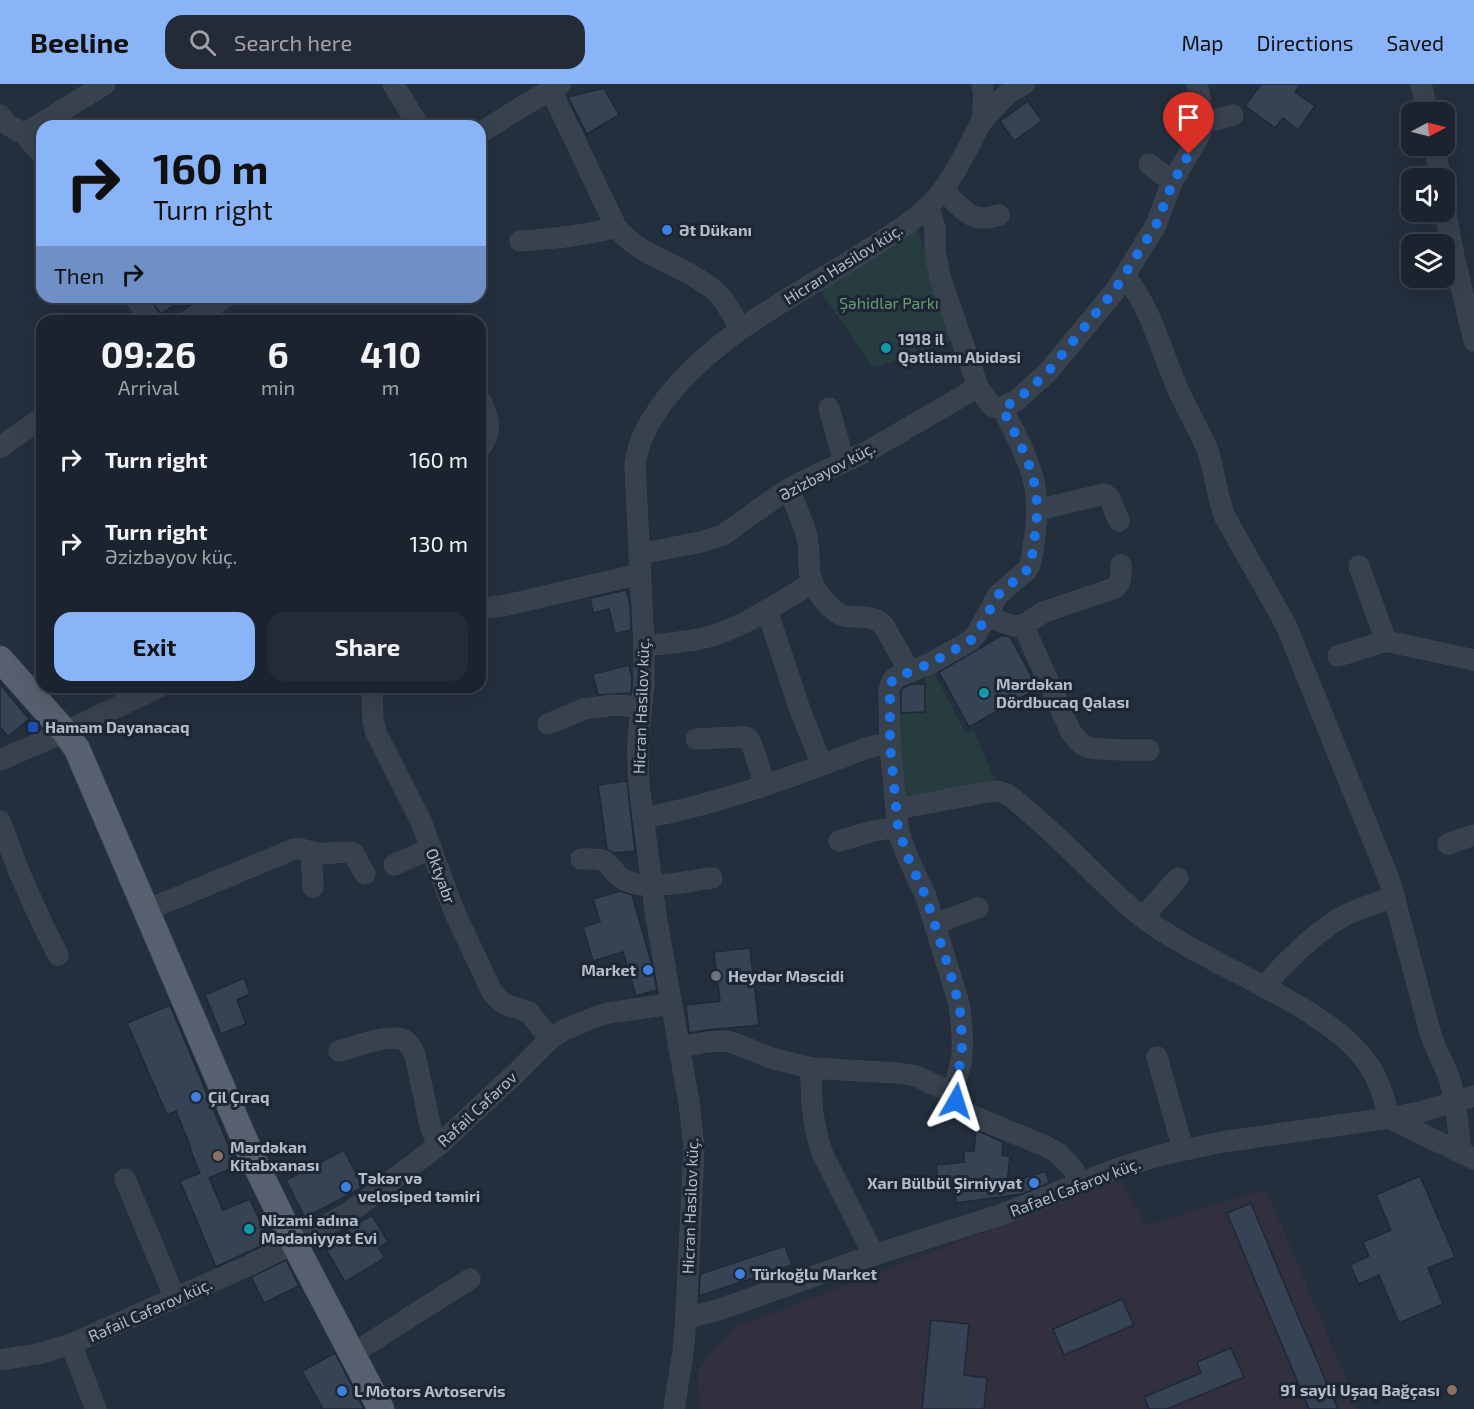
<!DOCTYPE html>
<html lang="en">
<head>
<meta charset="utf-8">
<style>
  :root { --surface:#1b232e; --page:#242b36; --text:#f1f3f6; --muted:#a0a4aa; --line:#39404a; --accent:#8ab4f8 }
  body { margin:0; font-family:"Exo 2",sans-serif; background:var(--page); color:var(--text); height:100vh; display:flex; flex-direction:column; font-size:22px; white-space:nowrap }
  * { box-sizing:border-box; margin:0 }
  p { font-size:20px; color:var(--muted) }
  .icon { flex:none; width:33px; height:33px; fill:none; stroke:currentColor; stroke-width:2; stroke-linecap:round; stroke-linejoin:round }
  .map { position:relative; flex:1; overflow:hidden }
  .panel { position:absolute; left:36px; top:231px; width:450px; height:378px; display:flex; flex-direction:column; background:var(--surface); border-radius:18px; box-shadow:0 6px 24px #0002,0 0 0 2px var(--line) }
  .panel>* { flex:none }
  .hud { position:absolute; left:36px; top:36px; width:450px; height:183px; border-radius:18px; box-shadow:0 6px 24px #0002,0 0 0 2px var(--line); background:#8ab4f8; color:#111; overflow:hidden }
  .needle { width:39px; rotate:83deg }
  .fabs { position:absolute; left:1401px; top:18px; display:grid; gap:12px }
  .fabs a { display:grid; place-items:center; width:54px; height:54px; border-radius:12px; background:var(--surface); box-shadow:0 6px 24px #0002,0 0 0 2px var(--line); font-size:30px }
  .pin { position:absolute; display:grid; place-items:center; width:51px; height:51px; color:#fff; margin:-62px -26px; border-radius:50% 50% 50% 0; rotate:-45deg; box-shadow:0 0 6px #0007 }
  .pin .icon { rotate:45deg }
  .me { position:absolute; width:66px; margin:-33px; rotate:6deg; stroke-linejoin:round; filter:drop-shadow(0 0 4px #0008) }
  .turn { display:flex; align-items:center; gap:21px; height:126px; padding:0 18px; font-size:27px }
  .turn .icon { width:78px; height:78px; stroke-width:2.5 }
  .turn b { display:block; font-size:42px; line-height:51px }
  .then { display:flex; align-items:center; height:57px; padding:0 18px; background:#0003; gap:12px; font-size:22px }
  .eta { display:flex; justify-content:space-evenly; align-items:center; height:102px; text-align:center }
  .eta b { font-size:36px; font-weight:700; line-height:42px }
  .action { display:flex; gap:12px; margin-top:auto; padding:12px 18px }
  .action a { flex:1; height:69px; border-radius:18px; background:var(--accent); color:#111; font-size:24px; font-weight:700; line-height:69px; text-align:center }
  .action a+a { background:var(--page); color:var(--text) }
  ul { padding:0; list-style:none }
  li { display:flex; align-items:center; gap:18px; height:84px; padding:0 18px }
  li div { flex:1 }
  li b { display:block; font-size:22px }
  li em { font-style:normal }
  header { display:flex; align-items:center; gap:36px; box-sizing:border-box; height:84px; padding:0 30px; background:var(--accent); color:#111 }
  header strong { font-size:28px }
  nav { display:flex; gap:33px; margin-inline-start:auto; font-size:21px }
  .search { width:420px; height:54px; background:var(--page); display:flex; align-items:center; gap:15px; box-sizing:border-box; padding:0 21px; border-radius:18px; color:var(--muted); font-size:22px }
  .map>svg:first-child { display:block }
</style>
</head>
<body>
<header>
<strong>Beeline</strong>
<div class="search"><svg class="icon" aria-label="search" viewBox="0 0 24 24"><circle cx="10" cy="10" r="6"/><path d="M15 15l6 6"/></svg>Search here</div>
<nav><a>Map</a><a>Directions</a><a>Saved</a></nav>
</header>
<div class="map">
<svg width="1474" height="1325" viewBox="0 0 1474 1325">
  <rect width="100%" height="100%" fill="#242f3e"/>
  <polygon fill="#32303f" points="1120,1096 1146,1141 1266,1105 1359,1325 700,1325 697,1287 734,1244"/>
  <g fill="#263c3f">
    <polygon points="917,144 953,257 873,284 819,205"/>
    <polygon points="934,589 963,644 969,648 974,647 994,694 985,702 903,718 895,629 925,628 925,593"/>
  </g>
  <g fill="#364354" stroke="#1f2835" stroke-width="1.5">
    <polygon points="1261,0 1301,0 1295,8 1315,22 1298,46 1283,34 1275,44 1245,22"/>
    <polygon points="604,4 619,31 587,50 568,13"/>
    <polygon points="1028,17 1042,37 1014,57 1000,37"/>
    <polygon points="149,213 187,213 161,230"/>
    <polygon points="626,506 630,520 631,546 615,550 609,525 593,529 590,514"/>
    <polygon points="1002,551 1010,553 1038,604 969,643 939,588"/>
    <polygon points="629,581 632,594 631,609 598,611 593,590"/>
    <polygon points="0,600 29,635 8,653 0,643"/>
    <polygon points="912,600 925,600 925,628 901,629 901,608 902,604"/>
    <polygon points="627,697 635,767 614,769 607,765 598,701"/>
    <polygon points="620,807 632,811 652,881 657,906 636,912 623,868 593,877 583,843 600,838 593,815"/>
    <polygon points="750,864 759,941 707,946 689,949 686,921 720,917 714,868"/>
    <polygon points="244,894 250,910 237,916 246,940 221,950 205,911"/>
    <polygon points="170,921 237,1082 209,1094 223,1126 250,1115 269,1158 216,1183 180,1097 200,1089 190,1065 191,1064 176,1027 167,1031 127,939"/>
    <polygon points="976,1046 1003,1058 1002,1071 1010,1073 1007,1099 1046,1087 1049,1099 1022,1110 956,1119 954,1101 939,1103 936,1081 964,1078 964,1067 974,1067"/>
    <polygon points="344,1066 363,1103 305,1134 286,1096"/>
    <polygon points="1420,1092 1455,1173 1428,1184 1443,1220 1399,1239 1379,1191 1359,1200 1350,1181 1369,1172 1363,1158 1391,1146 1376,1111"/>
    <polygon points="1251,1119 1294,1223 1338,1325 1309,1325 1264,1218 1227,1129"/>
    <polygon points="372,1131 388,1158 379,1164 385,1174 345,1198 323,1160"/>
    <polygon points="785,1162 792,1181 699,1212 700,1190"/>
    <polygon points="286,1176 299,1202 264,1219 251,1193"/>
    <polygon points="1122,1215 1134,1241 1064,1271 1053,1245"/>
    <polygon points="931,1236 969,1240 964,1291 987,1294 984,1325 922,1325"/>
    <polygon points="1231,1264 1244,1293 1167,1325 1149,1325 1144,1313 1201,1289 1197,1278"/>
    <polygon points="335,1269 364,1325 323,1325 302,1287"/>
  </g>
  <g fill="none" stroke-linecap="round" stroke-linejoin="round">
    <g stroke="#414a57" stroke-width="21">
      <g id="minor">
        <polyline points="393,0 419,42"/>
        <polyline points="982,0 984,11 982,37 1007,10 1024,0"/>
        <polyline points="1421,0 1428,28"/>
        <path d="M551,6L616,143C641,174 684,181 714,206C726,216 733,232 740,245"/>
        <polyline points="0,31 8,41 24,50 42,71"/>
        <polyline points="1202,35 1215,36 1233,31"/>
        <polyline points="480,49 526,20 560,1"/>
        <polyline points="24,50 105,0"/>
        <polyline points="1435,62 1440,94"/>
        <polyline points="1149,80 1172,98"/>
        <path d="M943,106C962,124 970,141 999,131"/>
        <path d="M928,122L935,144V166L940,193L978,303L990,320L994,323H1002C1025,371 1043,396 1035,451C1033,461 1033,473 1029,483L1027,486L998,511L977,549L970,557L931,579L895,594L892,597L889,606L890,661L898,743L901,756L908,774L926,813L958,916C962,937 964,958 961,978C959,989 953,1001 954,1011C955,1020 961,1025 968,1030L1045,1062L1058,1069L1073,1085L1081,1099"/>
        <polyline points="1444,122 1454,172 1474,257"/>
        <path d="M520,157C553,155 584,152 616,143"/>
        <path d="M1125,192C1153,227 1162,271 1181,312C1190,332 1202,350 1209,370C1215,391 1217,413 1225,433L1286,541L1390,798L1430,948C1435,966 1445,980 1450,997C1457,1020 1458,1045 1461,1069"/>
        <polyline points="135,213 151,237"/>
        <polyline points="188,237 226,213"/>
        <polyline points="1002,323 1016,317 1047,289 1115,207 1156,141 1172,98 1197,56 1201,47 1201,19 1197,0"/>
        <polyline points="829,324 844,377"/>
        <polyline points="0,363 42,334"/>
        <path d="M480,364C493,346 489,338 482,319"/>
        <path d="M789,405C795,421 803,437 807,453C810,466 808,478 810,490C812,504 826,520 836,528C852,539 868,526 884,542L910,588"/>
        <polyline points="1037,425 1046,424 1104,410 1109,413 1119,437"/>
        <polyline points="639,470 701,458 723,451 779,411 799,399 870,366 978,303"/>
        <polyline points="1359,482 1386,557"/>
        <polyline points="480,525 507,521 640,490"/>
        <polyline points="767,526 799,623 822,681"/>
        <path d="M987,531L1004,539L1014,542L1023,541L1044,528L1115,504C1122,498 1121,490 1121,481"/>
        <path d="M1023,541L1071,648C1075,653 1078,659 1085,662C1096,667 1135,666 1149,666"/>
        <path d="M644,562C669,559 694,558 718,550C751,538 782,517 812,499"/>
        <polyline points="1338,572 1386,557 1474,576"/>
        <polyline points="372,603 373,636 376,649 421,737 454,827 492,908 499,916 507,921 529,928 550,955"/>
        <polyline points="548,640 584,625 613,621 641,623"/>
        <polyline points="696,655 740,653 748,654 752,661 765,701"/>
        <polyline points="0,676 65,648 159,603"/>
        <path d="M896,725L988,708L997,707L1007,710C1037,733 1065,760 1092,787C1108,803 1124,819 1142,833C1195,872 1258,895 1313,931C1335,945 1356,961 1370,983C1380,999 1385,1016 1389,1034L1474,1075"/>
        <path d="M643,734C719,720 792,693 864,665L879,661H890"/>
        <polyline points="0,737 19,788 41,837 58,871"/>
        <polyline points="839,757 873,747 898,743"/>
        <polyline points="1448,760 1474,751"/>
        <polyline points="311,768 313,803"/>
        <path d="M581,775C588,775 598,774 604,777C614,783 614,793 629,798C653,806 686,797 712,794"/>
        <polyline points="394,781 431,764"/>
        <path d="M147,826L294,765C304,763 309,769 318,769C331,771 341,766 353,769L365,790"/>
        <polyline points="1143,833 1178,794"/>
        <polyline points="934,840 978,824"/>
        <path d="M1265,902C1283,880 1313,851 1337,836C1354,825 1375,820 1394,813"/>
        <polyline points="679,963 708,958 725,957 737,960 771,974 811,984 897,989 916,992 954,1010"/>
        <path d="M339,967C354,963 390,949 404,956C410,959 412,965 415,971L431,1045L439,1061"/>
        <polyline points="1157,973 1183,1065"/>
        <path d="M811,984C811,1015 812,1041 823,1071L874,1171"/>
        <polyline points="125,1095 175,1214"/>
        <polyline points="686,1234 718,1226 874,1171 1000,1131 1119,1084 1161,1071 1222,1058 1389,1034 1420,1028 1474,1012"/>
        <polyline points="71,1260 96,1325"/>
        <polyline points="352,1270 470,1195"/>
        <polyline points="0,1276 38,1270 71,1260 250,1181 294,1159 350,1128 439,1061 514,991 550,955 564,946 595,933 608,929 671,920"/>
        <path d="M674,1325L683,1268L686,1234L694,1063L689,1019L656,832L639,701L638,676V655L644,600V562L635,381C638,356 650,336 665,316C715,251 790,215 858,172C882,157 908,141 929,122C953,98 966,66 982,37"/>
      </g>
    </g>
    <g stroke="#414a57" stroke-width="27">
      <polyline id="major" points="0,575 65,648 77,665 251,1071 294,1159 381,1325"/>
    </g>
    <use href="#minor" stroke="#38414e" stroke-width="20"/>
    <use href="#major" stroke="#56606e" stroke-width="26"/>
  </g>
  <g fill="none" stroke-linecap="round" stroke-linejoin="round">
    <path stroke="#1a73e8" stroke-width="10" stroke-dasharray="0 18" d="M956,1017L954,1010L962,969L961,932L954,901L926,813L908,774L898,743L890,661V602L892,597L895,594L931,579L970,557L977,549L998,511L1027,486L1029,483C1033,473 1033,461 1035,451C1043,396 1025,370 1002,324L1016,317L1047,289L1114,207L1156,141L1173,98L1189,70"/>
  </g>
  <g fill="#3f7fe0" stroke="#1d2633" stroke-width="2">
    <circle cx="667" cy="146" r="6"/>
    <circle cx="648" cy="886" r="6"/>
    <circle cx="196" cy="1013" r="6"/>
    <circle cx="1034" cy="1099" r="6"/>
    <circle cx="346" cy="1103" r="6"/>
    <circle cx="740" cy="1190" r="6"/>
    <circle cx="342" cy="1307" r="6"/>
  </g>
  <g fill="#0f9aa8" stroke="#1d2633" stroke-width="2">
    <circle cx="886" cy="264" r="6"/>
    <circle cx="984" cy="609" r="6"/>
    <circle cx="249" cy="1145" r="6"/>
  </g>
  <rect fill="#1a4fb4" stroke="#1d2633" stroke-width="2" x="27" y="637" width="12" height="12" rx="3"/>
  <circle fill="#6b7280" stroke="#1d2633" stroke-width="2" cx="716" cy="892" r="6"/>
  <g fill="#8d6e63" stroke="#1d2633" stroke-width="2">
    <circle cx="218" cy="1072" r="6"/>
    <circle cx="1452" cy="1306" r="6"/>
  </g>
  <g text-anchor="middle" stroke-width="6" stroke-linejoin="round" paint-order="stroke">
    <g font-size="16" font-weight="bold" fill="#b4bcc9" stroke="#1d2633" text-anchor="start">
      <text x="679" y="152">Ət Dükanı</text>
      <text x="898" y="261">1918 il<tspan x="898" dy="18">Qətliamı Abidəsi</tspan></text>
      <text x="996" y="606">Mərdəkan<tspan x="996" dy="18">Dördbucaq Qalası</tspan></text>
      <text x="45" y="649">Hamam Dayanacaq</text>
      <text x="636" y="892" text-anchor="end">Market</text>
      <text x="728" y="898">Heydər Məscidi</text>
      <text x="208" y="1019">Çil Çıraq</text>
      <text x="230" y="1069">Mərdəkan<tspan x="230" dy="18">Kitabxanası</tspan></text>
      <text x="358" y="1100">Təkər və<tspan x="358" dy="18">velosiped təmiri</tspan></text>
      <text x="1022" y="1105" text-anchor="end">Xarı Bülbül Şirniyyat</text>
      <text x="261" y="1142">Nizami adına<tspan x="261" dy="18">Mədəniyyət Evi</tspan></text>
      <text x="752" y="1196">Türkoğlu Market</text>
      <text x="1440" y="1312" text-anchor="end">91 sayli Uşaq Bağçası</text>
      <text x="354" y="1313">L Motors Avtoservis</text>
    </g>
    <g font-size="16" fill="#b4bcc9" stroke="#1d2633">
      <text transform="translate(843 180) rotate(-32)" y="6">Hicran Hasilov küç.</text>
      <text transform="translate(827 387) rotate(-28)" y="6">Əzizbəyov küç.</text>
      <text transform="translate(641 622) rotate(-88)" y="6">Hicran Hasilov küç.</text>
      <text transform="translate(441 792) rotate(70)" y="6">Oktyabr</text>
      <text transform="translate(477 1025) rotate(-43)" y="6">Rəfail Cəfərov</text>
      <text transform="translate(1075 1103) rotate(-21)" y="6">Rafael Cəfərov küç.</text>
      <text transform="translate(690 1122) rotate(-88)" y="6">Hicran Hasilov küç.</text>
      <text transform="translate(150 1226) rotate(-24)" y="6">Rəfail Cəfərov küç.</text>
    </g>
    <g font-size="16" fill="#6b9a76" stroke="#1d2633">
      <text x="889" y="225">Şəhidlər Parkı</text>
    </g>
  </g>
</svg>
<div class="fabs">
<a><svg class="needle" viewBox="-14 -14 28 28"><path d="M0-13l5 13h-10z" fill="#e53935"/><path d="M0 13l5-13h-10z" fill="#a0a4aa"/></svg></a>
<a><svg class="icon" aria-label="sound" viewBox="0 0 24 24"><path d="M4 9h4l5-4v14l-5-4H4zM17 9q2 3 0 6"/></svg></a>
<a><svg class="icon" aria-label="layers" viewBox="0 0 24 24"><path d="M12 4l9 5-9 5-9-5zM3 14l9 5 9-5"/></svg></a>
</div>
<div class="pin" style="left:1189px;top:70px;background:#d93025"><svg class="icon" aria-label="arrive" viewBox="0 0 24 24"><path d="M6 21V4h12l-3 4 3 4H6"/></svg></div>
<svg class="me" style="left:956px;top:1017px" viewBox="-20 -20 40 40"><path d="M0-17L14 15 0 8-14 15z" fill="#1a73e8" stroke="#fff" stroke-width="4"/></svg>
<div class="hud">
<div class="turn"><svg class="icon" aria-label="right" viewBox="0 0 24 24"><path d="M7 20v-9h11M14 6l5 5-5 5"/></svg><div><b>160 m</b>Turn right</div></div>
<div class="then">Then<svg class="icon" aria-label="right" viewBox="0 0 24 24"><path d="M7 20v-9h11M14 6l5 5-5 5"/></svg></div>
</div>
<section class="panel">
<div class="eta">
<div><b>09:26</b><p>Arrival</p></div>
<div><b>6</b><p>min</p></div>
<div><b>410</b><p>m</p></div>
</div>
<ul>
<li><svg class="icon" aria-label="right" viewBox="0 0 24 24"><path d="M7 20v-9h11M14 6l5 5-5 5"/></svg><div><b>Turn right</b></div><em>160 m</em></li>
<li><svg class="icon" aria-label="right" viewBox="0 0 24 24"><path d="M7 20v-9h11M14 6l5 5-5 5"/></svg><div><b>Turn right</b><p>Əzizbəyov küç.</p></div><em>130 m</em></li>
</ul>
<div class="action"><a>Exit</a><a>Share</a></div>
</section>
</div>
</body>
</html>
